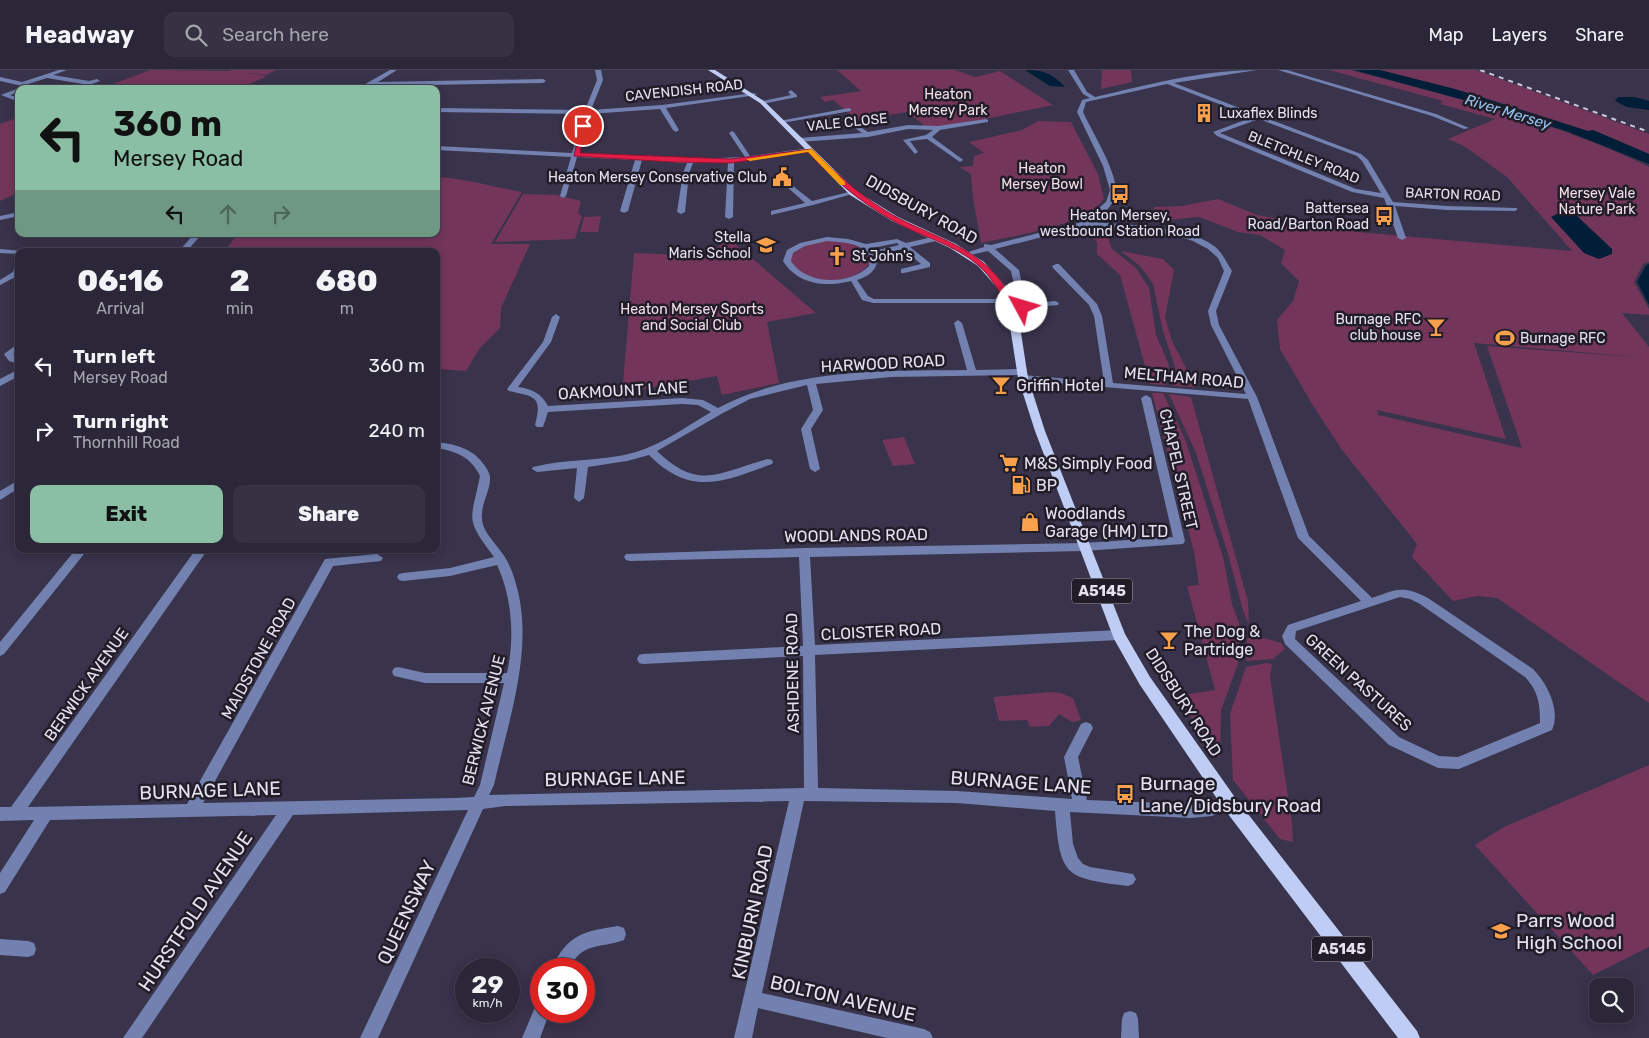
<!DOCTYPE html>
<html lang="en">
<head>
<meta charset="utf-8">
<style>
  :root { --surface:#2b2638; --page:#373243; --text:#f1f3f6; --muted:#a6a5ae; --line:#474353; --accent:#8abfa5 }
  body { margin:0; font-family:Rubik,sans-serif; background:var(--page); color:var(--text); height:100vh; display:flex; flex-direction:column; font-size:19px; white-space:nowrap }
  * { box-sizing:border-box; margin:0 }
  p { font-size:16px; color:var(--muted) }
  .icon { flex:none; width:28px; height:28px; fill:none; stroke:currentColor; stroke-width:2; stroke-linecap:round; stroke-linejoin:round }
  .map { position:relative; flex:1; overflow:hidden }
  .drawer { position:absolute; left:15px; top:178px; width:425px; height:305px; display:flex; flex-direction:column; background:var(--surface); border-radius:10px; box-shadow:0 2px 12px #0003,0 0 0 1px var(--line) }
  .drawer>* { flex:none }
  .top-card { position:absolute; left:15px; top:15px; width:425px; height:152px; border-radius:10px; box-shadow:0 2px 12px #0003,0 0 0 1px var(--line); background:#8abfa5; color:#111; overflow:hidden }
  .tools { position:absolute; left:1589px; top:908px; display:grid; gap:10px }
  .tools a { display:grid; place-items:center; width:45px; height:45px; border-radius:10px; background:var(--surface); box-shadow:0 2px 12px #0003,0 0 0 1px var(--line); font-size:25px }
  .speed { position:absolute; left:455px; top:888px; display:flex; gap:10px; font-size:25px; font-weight:700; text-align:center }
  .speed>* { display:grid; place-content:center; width:65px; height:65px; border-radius:50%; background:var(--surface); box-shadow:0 2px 12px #0003,0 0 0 1px var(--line); line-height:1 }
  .speed small { font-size:12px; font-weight:400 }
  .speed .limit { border:8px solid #d22; background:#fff; color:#111 }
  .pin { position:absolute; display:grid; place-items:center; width:42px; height:42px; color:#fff; margin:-21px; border:2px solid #fff; border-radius:50%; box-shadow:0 1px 5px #0007 }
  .me { position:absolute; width:55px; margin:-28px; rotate:309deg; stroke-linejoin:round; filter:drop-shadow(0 0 4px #0008) }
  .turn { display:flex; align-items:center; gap:18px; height:105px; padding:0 15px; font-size:22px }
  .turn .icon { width:65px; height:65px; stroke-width:2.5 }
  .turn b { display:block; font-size:35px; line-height:42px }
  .lanes { display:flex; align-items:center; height:48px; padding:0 15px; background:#0003; justify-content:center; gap:25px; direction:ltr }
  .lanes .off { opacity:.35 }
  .eta { display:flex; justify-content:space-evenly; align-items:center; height:85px; text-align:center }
  .eta b { font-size:30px; font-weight:800; line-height:35px }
  .button { display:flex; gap:10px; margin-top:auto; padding:10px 15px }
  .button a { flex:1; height:58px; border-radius:10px; background:var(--accent); color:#111; font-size:20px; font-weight:800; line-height:58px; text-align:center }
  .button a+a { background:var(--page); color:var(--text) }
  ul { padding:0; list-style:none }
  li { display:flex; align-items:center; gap:15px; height:65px; padding:0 15px }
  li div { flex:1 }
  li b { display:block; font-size:19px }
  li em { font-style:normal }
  header { display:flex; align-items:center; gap:30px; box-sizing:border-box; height:70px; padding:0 25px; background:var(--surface); border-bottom:1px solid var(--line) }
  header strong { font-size:24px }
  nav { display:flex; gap:28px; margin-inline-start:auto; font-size:18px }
  .search { width:350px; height:45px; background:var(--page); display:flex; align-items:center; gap:12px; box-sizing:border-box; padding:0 18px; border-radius:10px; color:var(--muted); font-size:19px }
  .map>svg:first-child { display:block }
</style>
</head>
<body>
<header>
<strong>Headway</strong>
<div class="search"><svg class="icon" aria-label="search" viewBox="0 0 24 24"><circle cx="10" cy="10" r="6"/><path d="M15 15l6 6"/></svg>Search here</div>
<nav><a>Map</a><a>Layers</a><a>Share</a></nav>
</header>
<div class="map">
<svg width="1649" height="968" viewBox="0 0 1649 968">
  <rect width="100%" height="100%" fill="#39334b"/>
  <g fill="#73365a">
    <polygon points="150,0 230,1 231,0 276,0 266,5 241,2 267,6 239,19 100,19"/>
    <polygon points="837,0 955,0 975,7 1000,1 1053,35 956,55 924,57 923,54 907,42 857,50 833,30 825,32 820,27 861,21"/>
    <polygon points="1102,0 1131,0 1132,12 1101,19"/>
    <path d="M1329,0H1350C1451,27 1555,51 1649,97V192L1643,194L1634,212L1649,239V245L1622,243L1649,277V288L1474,273L1506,369L1377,340L1378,345L1522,378L1487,276L1649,288V633L1497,528L1477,526L1453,531L1412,487L1417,474L1342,380L1312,334L1280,279L1277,250L1293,231L1299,211L1281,193L1285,180L1260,165L1238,162L1199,147L1168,150L1154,146V137L1181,136L1218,129L1257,145L1358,162L1572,181L1507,107L1464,76L1448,69L1495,49L1440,34L1443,31Z"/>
    <polygon points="1380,0 1476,0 1649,64 1649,84 1593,60 1588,61 1479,26"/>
    <polygon points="19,47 19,122 0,131 0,54"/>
    <path d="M1038,51L1071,52L1098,104L1104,129C1082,157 1016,165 981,173L973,128L971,104L960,97L973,96L974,86L984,83L969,72L1022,60Z"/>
    <path d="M436,107C465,108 493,117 522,122L491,174H530L501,238L500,258L480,278L466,301L436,299V181H225L237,164H436Z"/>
    <polygon points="523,124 557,125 581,131 578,143 582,146 575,169 495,172"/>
    <polygon points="601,146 598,162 580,162 584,147"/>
    <polygon points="1105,159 1112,179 1136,198 1149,218 1156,265 1169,295 1167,315 1150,314 1120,205 1097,184 1097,172 1088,164"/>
    <path d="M819,171C838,170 857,171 870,186V192C859,212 819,216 801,203C797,200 794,195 791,191L792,184L808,174Z"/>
    <polygon points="724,172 734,173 816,243 767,252 779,313 722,325 717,306 615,324 618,314 623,313 634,183 707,186"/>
    <polygon points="1121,181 1163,189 1174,200 1165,247 1172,271 1196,317 1173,316 1175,297 1163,261 1153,214 1140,196"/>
    <polygon points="1152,323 1163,323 1185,369 1223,487 1232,534 1241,559 1238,594 1221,640 1220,689 1176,626 1215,620 1187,516 1199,515 1194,482"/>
    <polygon points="1169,324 1191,327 1248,531 1249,554 1244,544 1228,484 1196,383"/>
    <polygon points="904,367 915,394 893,396 882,370"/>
    <polygon points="1253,565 1281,573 1285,579 1273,589 1246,591 1247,569"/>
    <polygon points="1267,593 1272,594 1270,607 1292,753 1293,772 1280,769 1233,710 1230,644 1246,597"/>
    <polygon points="1050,622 1061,623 1073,628 1081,650 1072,652 1059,644 1049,656 1030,657 1027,650 999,651 993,627"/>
    <polygon points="1649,695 1649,877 1593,905 1475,775 1504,757"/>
  </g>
  <g fill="#001e37">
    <path d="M1025,0C1043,0 1052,3 1065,17L1050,16Z"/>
    <polygon points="1354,0 1380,0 1455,19 1588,61 1593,60 1649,84 1649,94 1566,61 1486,36"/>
    <polygon points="1618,27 1635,27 1649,31 1649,40 1627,37 1615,31"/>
    <polygon points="1565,140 1575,144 1612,179 1612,184 1599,189 1584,183 1551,147"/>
    <polygon points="1649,194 1649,235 1637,212 1646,195"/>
  </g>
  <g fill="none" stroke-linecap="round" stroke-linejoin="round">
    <g fill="#7281b0" fill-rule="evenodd">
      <polygon points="59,0 67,0 53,5 89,11 97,9 100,11 89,15 47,8 28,14 30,15 27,17 0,11 0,7 22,12"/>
      <polygon points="390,0 397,0 378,12 543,9 546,11 543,13 372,16 367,19 360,19 367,13"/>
      <polygon points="595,0 601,0 603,10 591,40 662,35 754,23 757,25 666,38 679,60 676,62 673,60 660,39 589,44 578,83 691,89 745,87 729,63 732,61 734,62 750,86 810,78 813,80 734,92 733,147 729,149 725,147 728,93 693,93 689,103 685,142 681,144 677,142 683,103 687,93 642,90 628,141 624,143 620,141 635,90 577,87 566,126 563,128 560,126 571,87 436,80 436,76 572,83 584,44 436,42 436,38 585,40 597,10"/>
      <path d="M1068,0H1074L1087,22L1095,27C1147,15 1202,0 1257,0L1174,13L1361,84L1368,90L1393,132L1447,136L1517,138V140L1515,141L1447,140L1395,136L1406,168L1402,170L1398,168L1384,128L1352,122L1217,66L1213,62L1253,47L1167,14L1086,32L1083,42C1091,60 1122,109 1115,127C1111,138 1101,146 1092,152C1126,155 1186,155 1214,176C1223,183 1226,192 1232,201L1216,241L1219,255L1257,327L1309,466L1372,528C1397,519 1403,515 1428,528L1533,599C1547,613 1561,640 1552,660L1459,699L1438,698L1389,675L1285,574L1282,566L1288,555L1361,531L1298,468L1248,329L1020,310V306L1023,305L1104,312L1094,246L1089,235L1053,198L1052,196L1056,194H1059L1097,234L1102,246L1113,313L1246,324L1211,255L1208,241L1224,201L1218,188L1208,179L1193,171L1177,166L1138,160L1085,156L995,179L1019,200L1025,228L1021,230L1017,228L1011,201L988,181L966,186L962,184L984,177V174L991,175L1082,152L1106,132L1110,120L1103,96L1077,42L1082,30L1090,28L1083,24ZM1259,49L1357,86L1362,91L1381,123L1356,119L1220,63ZM1400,527L1410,529L1420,534L1525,607C1538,621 1540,633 1540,653L1458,687L1439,686L1399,667L1295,569L1296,561Z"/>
      <polygon points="1278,0 1287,0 1436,44 1469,58 1464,59 1432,46"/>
      <polygon points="19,18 21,19 19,19 19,22 10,25 19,28 19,32 1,25"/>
      <polygon points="791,20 797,25 797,27 762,34 759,32 791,25 788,22"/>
      <polygon points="849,38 851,39 851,41 782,53 779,51"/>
      <polygon points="986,49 988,50 988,52 940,60 932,67 962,89 963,90 960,92 927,69 910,71 918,82 915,84 903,70 926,65 933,60 908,59 868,67 799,72 796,70 799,68 862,63 852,56 852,54 854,53 868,62 908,55 938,56"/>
      <polygon points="785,113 789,113 812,131 853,121 856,123 813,135 771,145 771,141 805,133 785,115"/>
      <polygon points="19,142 19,146 0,150 0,146"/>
      <polygon points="194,164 202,164 187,181 179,181"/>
      <path d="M937,166H940V170L910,177L930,193V197L904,203H901V199L921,194L903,179L877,185C879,199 870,206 857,210L868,226L874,229H1010L1014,231L1013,233H873L862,230L851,211C825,218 797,214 783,191L787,180L800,173L827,167L848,169L866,174L897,169L906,173ZM827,171C842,172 862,173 870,186L869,196C849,216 806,215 791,191L793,183L805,176ZM897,173L899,175L874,181L872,178Z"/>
      <polygon points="0,179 22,181 19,181 19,184 0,183"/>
      <polygon points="16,193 19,193 19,205 0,215 0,210 13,202"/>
      <polygon points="1055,231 1059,233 1058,235 1012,239 1008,237 1012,235"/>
      <path d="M556,244L560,247L551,272L518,317C532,319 541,323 548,336L682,328L703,330L718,338C792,298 885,301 967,300L954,253L958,250L962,253L976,300L1022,299L1027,302L1022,305L891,307L816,314L823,340L811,359L820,399L815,402L810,399L801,359L813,340L807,315L750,329L723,343L657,381C699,422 720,402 768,389L772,390L773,392L772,394C722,412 691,427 649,385L627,391L588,397L584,428L579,432L574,428L577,398L537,402L532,399L533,397C567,388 602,392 636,382C663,374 687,356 711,342L698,335L682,334L548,342L543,357H537L535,355C543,325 534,327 509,321L507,319L543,272L552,247Z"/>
      <polygon points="19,273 19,280 13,284 19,288 19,294 9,291 4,284"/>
      <polygon points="19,299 19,306 0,316 0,309"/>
      <path d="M1146,325L1151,328L1185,471L1183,474L1084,481L810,487L815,575L1119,560L1123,562L1125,565L1123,568L1119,570L815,585L818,718L957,721L1072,729L1064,687L1081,654L1086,652L1091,654L1093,658L1078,687L1087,730L1191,734L1211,733L1228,725L1233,726L1235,731L1233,736L1212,746L1191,748L1070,742L1073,774L1078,788L1083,794L1090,797L1133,804L1136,809L1133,814L1128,816C1065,808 1060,807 1055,741L957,733L804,731L762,923L924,959L930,962L933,968H887L758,938L752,968H734L789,731L505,736L483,739L378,968H360L468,740L293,745L142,968H123L276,745L50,750L5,822L0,824V803L34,750L0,751V737H11L196,479H208L28,737L187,734L325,489L377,484L383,488L381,491L333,496L203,733L455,728L474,727L480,715L504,613H425L394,606L392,602L394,598L398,597L425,603H507C515,568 512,527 497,495L450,506L403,511L399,510L397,507L399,504L403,503L450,498L494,487C464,447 471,452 480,406C471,387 456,381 436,378V372C456,374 474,379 485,396C487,399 490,404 490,407C491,422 478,436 483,455C487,466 496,474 502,483C509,492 513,503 516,514C535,578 508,652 494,715L489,725L804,718L803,586L643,594L639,593L637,589L639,585L643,584L803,576L799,487L630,491L626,490L624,487L626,484L804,478L1084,473L1173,467L1141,328Z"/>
      <polygon points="19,410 19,418 0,430 0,421"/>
      <polygon points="76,479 88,479 4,584 0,586 0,572"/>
      <path d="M618,856L624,858L626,864L624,870C600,879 582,871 569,899H552C566,865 584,861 618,856Z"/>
      <polygon points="0,869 28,871 34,873 36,879 34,885 28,887 0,885"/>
      <polygon points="541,933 541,941 550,941 540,968 522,968 536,935"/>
      <polygon points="1130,941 1136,943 1138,949 1139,968 1121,968 1122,949 1124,943"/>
    </g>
    <polygon fill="#bfccf3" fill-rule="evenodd" points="708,0 715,0 764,31 856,121 898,147 956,174 984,192 1007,218 1017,237 1028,308 1045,361 1125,564 1150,607 1234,726 1417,961 1420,968 1398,968 1222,736 1140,615 1114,569 1035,361 1018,308 1007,237 1000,221 978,196 950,178 892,151 850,125 760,33"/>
    <polyline stroke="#ccc7d9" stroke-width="2" stroke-dasharray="5 5" stroke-linecap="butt" points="1480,0 1649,62"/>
  </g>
  <path fill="#e11d48" stroke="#92132f" d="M583,54L586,56L580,83L731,89L812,79C838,106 865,130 898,148C947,173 988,180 1015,234L1027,237L1022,239L1009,238C1000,223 992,207 978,195C953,173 918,166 890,149C859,131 833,109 808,82L731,93L673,92L574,86L580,56Z"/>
  <polygon fill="#f59e0b" points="812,79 845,112 845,115 840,115 808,82 750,91 746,89"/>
  <defs>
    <g id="building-bare" transform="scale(1.5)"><path d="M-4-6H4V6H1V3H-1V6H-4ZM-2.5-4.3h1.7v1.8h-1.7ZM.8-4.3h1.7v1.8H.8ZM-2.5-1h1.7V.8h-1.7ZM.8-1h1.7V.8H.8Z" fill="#f9a04c" stroke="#201d28" stroke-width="2.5" paint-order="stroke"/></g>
    <g id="civic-bare" transform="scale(1.5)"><path d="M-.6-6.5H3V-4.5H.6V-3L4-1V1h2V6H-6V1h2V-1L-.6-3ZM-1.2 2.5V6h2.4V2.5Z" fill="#f9a04c" stroke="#201d28" stroke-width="2.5" paint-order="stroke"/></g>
    <g id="bus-bare" transform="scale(1.5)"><path d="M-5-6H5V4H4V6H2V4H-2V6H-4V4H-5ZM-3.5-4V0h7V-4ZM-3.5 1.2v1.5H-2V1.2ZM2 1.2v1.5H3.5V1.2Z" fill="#f9a04c" stroke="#201d28" stroke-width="2.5" paint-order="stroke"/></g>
    <g id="school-bare" transform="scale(1.5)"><path d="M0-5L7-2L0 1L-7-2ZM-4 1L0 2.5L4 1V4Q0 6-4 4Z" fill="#f9a04c" stroke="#201d28" stroke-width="2.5" paint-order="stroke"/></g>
    <g id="church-bare" transform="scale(1.5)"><path d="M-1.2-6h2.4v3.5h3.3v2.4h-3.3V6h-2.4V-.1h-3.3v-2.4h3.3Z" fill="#f9a04c" stroke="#201d28" stroke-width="2.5" paint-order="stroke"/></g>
    <g id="bar-bare" transform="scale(1.5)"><path d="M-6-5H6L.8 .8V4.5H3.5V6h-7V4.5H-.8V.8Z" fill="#f9a04c" stroke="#201d28" stroke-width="2.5" paint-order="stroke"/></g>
    <g id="stadium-bare" transform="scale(1.5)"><path d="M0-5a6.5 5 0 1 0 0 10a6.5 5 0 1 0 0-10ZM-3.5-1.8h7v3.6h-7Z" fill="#f9a04c" stroke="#201d28" stroke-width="2.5" paint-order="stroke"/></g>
    <g id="supermarket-bare" transform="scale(1.5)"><path d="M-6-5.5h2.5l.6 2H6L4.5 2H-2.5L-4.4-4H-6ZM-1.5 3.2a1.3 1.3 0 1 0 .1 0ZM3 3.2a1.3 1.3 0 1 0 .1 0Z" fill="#f9a04c" stroke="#201d28" stroke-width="2.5" paint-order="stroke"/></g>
    <g id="fuel-bare" transform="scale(1.5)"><path d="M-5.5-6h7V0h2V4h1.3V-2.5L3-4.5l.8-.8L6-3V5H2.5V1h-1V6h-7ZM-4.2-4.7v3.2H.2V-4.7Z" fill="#f9a04c" stroke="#201d28" stroke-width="2.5" paint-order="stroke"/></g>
    <g id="shop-bare" transform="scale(1.5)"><path d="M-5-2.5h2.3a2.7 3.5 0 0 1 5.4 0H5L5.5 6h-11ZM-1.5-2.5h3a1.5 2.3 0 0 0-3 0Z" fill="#f9a04c" stroke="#201d28" stroke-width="2.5" paint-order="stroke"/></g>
  </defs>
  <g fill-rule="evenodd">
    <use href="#building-bare" x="1204" y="43"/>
    <use href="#civic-bare" x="782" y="107"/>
    <use href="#bus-bare" x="1120" y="124"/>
    <use href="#bus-bare" x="1384" y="146"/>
    <use href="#school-bare" x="766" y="175"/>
    <use href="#church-bare" x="837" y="186"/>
    <use href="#bar-bare" x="1436" y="257"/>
    <use href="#stadium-bare" x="1505" y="268"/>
    <use href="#bar-bare" x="1001" y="315"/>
    <use href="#supermarket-bare" x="1009" y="393"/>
    <use href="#fuel-bare" x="1021" y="415"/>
    <use href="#shop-bare" x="1030" y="452"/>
    <use href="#bar-bare" x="1169" y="570"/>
    <use href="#bus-bare" x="1125" y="724"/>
    <use href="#school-bare" x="1501" y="861"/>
  </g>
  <g text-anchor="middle" stroke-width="5" stroke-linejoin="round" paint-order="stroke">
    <g font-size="14" fill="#e5e1f1" stroke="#201d28">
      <text transform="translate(684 20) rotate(-6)" y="5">CAVENDISH ROAD</text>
      <text transform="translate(847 52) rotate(-6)" y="5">VALE CLOSE</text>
      <text transform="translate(1304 87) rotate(22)" y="5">BLETCHLEY ROAD</text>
      <text transform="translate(1453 124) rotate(2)" y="5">BARTON ROAD</text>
    </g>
    <g font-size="14" fill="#f3dee8" stroke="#201d28">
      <text x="948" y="29">Heaton<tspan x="948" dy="16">Mersey Park</tspan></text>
      <text x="1042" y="103">Heaton<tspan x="1042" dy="16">Mersey Bowl</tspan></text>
      <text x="1597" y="128">Mersey Vale<tspan x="1597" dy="16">Nature Park</tspan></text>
      <text x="692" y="244">Heaton Mersey Sports<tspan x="692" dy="16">and Social Club</tspan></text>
    </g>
    <g font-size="14" fill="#e5e1f1" stroke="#201d28" text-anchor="end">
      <text x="1219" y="48" text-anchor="start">Luxaflex Blinds</text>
      <text x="767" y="112">Heaton Mersey Conservative Club</text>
      <text x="1369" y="143">Battersea<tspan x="1369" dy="16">Road/Barton Road</tspan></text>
      <text x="1120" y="150" text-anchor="middle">Heaton Mersey,<tspan x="1120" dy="16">westbound Station Road</tspan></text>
      <text x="751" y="172">Stella<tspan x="751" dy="16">Maris School</tspan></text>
      <text x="852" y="191" text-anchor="start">St John's</text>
      <text x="1421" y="254">Burnage RFC<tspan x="1421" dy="16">club house</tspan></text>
      <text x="1520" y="273" text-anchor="start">Burnage RFC</text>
    </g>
    <g font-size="15" font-style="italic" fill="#94c5f1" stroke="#201d28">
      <text transform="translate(1508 42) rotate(17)" y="5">River Mersey</text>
    </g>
    <g fill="#201d28" stroke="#aaa6b5" stroke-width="1">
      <rect x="1072" y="508.5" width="60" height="25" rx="4"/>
      <rect x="1312" y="866.5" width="60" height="25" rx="4"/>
    </g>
    <g font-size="15" font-weight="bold" fill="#e5e1f1">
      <text x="1102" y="526">A5145</text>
      <text x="1342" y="884">A5145</text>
    </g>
    <g font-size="16" fill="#e5e1f1" stroke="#201d28">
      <text transform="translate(922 139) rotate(29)" y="6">DIDSBURY ROAD</text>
      <text transform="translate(883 293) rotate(-3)" y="6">HARWOOD ROAD</text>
      <text transform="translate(1184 307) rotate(5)" y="6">MELTHAM ROAD</text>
      <text transform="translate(623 320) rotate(-3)" y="6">OAKMOUNT LANE</text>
      <text transform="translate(1179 399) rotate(77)" y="6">CHAPEL STREET</text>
      <text transform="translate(856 465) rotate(-1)" y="6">WOODLANDS ROAD</text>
      <text transform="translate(881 561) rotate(-3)" y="6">CLOISTER ROAD</text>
      <text transform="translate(258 588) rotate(-61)" y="6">MAIDSTONE ROAD</text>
      <text transform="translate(792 603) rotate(-91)" y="6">ASHDENE ROAD</text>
      <text transform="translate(1359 612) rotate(42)" y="6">GREEN PASTURES</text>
      <text transform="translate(86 614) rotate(-55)" y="6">BERWICK AVENUE</text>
      <text transform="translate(1184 632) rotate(57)" y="6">DIDSBURY ROAD</text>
      <text transform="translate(483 650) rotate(-76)" y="6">BERWICK AVENUE</text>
    </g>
    <g font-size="16" fill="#e5e1f1" stroke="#201d28" text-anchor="start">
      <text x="1016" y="321">Griffin Hotel</text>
      <text x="1024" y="399">M&amp;S Simply Food</text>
      <text x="1036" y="421">BP</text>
      <text x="1045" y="449">Woodlands<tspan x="1045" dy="18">Garage (HM) LTD</tspan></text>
      <text x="1184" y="567">The Dog &amp;<tspan x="1184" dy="18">Partridge</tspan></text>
    </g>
    <g font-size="19" fill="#e5e1f1" stroke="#201d28">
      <text transform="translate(615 708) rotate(-1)" y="7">BURNAGE LANE</text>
      <text transform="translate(1021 712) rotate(4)" y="7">BURNAGE LANE</text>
      <text transform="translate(210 720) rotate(-2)" y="7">BURNAGE LANE</text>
      <text transform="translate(195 841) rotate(-56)" y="7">HURSTFOLD AVENUE</text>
      <text transform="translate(406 842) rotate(-65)" y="7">QUEENSWAY</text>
      <text transform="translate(752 842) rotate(-78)" y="7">KINBURN ROAD</text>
      <text transform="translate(843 928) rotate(13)" y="7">BOLTON AVENUE</text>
    </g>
    <g font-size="19" fill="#e5e1f1" stroke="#201d28" text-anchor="start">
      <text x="1140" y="720">Burnage<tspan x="1140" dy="22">Lane/Didsbury Road</tspan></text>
      <text x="1516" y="857">Parrs Wood<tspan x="1516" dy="22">High School</tspan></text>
    </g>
  </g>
</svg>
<div class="tools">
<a><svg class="icon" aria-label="search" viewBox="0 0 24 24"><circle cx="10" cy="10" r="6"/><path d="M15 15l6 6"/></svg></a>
</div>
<div class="speed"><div>29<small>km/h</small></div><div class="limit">30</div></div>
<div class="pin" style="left:583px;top:56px;background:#d93025"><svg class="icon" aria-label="arrive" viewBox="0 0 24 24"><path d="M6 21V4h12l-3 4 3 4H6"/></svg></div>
<svg class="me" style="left:1022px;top:237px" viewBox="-20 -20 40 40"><circle r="19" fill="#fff"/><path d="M0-13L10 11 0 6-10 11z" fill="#e11d48"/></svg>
<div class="top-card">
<div class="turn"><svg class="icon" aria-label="left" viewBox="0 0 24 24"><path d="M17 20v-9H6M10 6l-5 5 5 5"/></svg><div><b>360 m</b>Mersey Road</div></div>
<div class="lanes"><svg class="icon" aria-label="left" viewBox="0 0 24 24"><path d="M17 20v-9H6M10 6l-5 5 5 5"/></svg><svg class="icon off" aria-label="ahead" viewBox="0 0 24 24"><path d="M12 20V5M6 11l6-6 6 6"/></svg><svg class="icon off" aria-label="right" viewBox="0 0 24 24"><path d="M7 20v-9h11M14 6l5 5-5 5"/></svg></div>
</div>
<section class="drawer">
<div class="eta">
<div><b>06:16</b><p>Arrival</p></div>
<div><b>2</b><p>min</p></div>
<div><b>680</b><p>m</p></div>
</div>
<ul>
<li><svg class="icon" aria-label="left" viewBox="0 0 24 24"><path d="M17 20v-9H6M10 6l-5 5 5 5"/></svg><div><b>Turn left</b><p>Mersey Road</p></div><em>360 m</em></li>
<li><svg class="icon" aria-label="right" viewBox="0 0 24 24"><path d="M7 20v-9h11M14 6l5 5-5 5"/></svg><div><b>Turn right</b><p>Thornhill Road</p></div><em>240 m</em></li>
</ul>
<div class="button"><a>Exit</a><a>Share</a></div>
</section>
</div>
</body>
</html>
